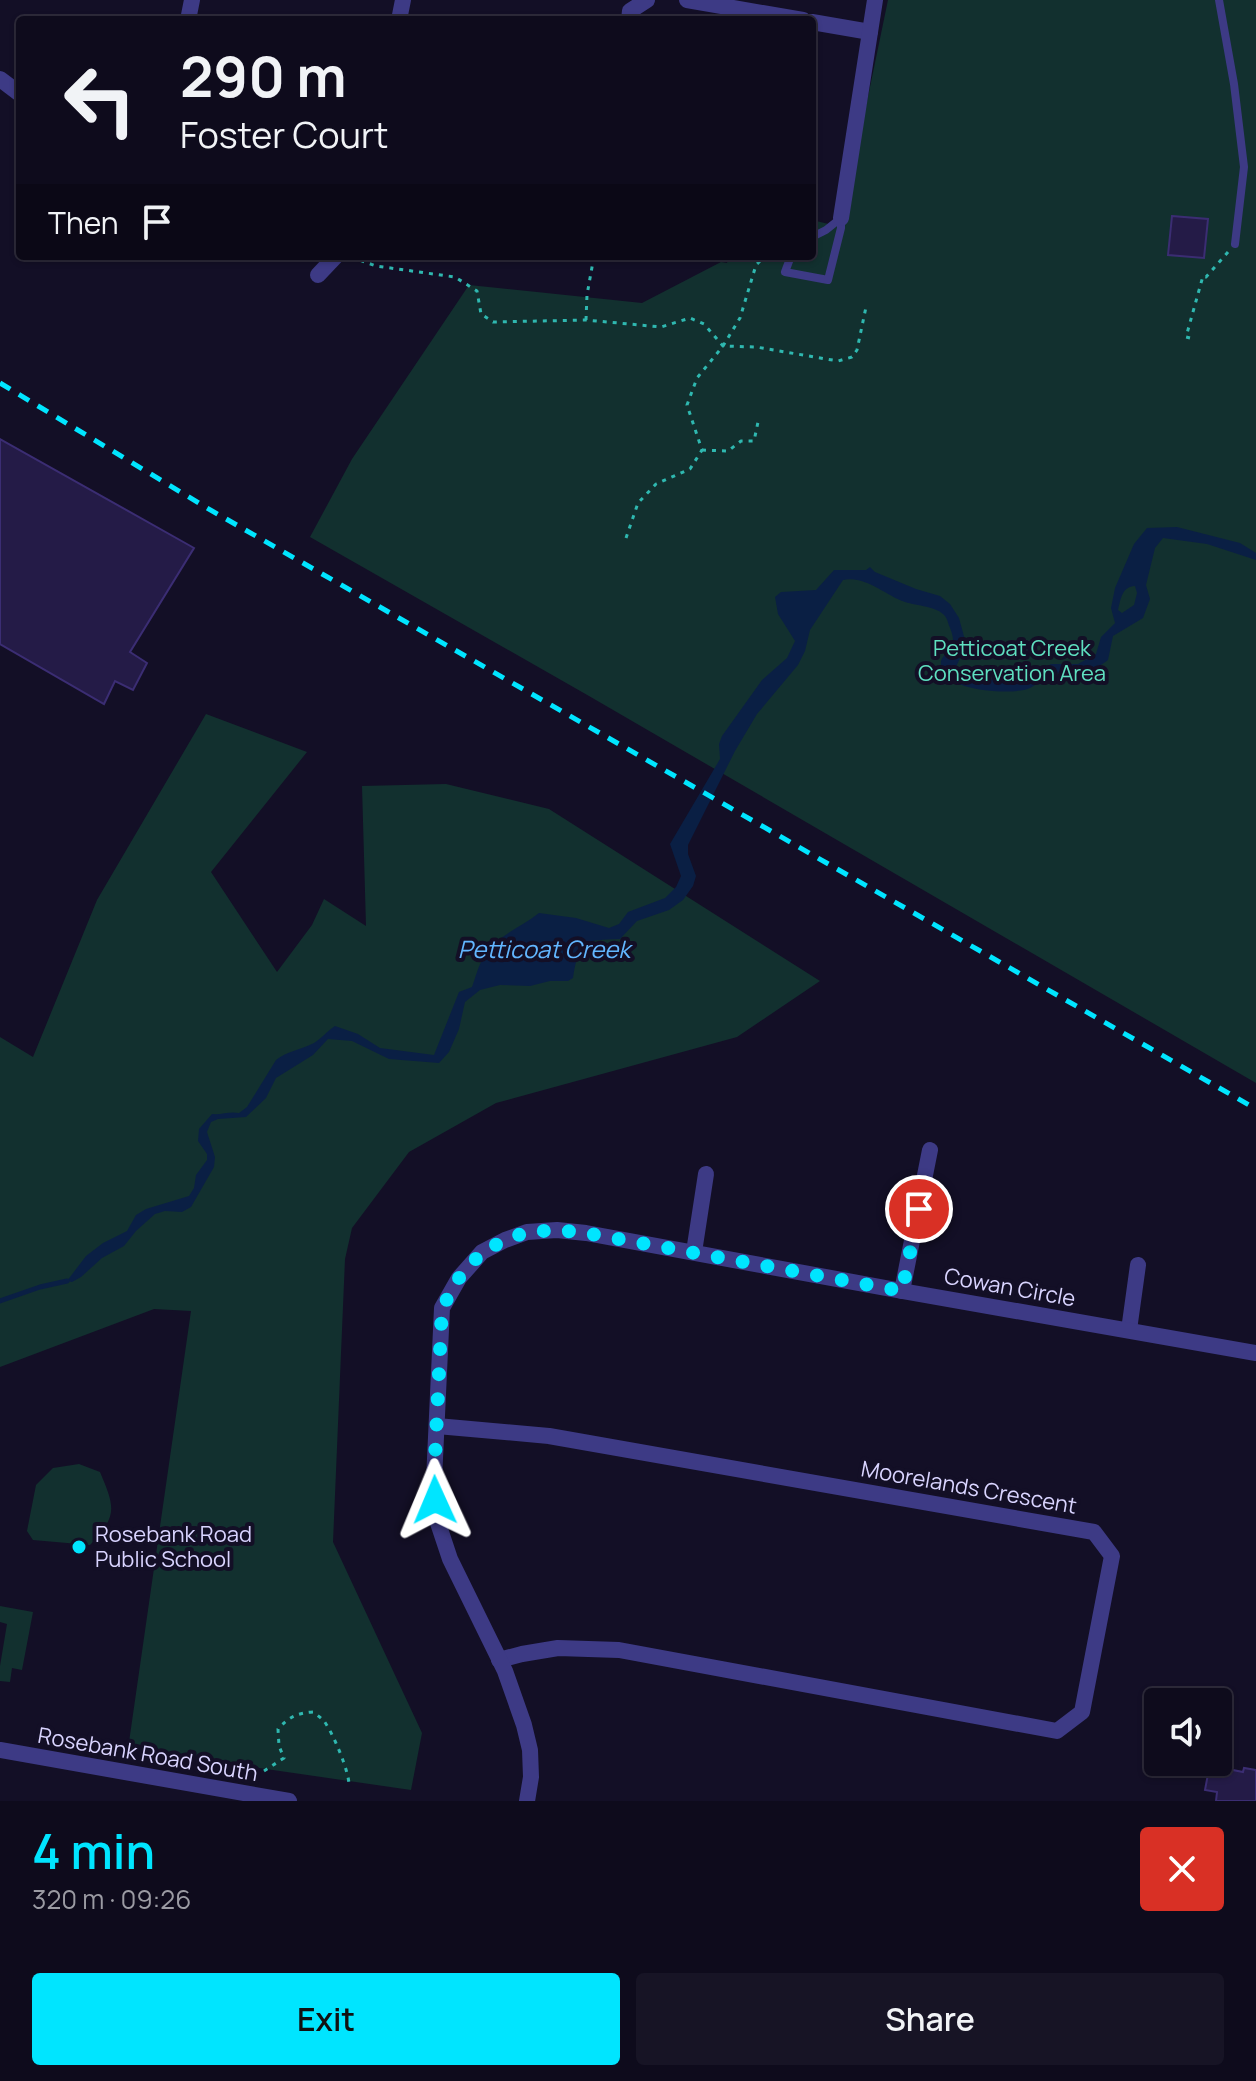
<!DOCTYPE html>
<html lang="en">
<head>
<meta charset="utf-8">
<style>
  :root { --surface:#0e0b1c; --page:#171425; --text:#f1f3f6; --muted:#9b9ba3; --line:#2e2b3b; --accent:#00e5ff }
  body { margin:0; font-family:Manrope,sans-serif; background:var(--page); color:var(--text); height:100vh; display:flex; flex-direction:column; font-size:30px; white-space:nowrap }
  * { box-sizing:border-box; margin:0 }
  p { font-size:26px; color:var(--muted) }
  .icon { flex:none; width:44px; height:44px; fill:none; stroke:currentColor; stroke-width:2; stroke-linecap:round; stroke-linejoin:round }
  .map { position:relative; height:1801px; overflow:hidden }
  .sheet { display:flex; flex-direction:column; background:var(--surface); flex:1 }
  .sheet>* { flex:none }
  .banner { position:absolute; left:16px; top:16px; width:800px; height:244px; border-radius:8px; box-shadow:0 2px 6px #0004,0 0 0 2px var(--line); background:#0e0b1c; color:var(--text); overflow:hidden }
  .fabs { position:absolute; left:1144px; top:1688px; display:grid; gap:16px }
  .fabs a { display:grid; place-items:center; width:88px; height:88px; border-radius:8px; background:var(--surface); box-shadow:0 2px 6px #0004,0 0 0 2px var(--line); font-size:40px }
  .pin { position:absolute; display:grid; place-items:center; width:68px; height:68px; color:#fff; margin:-34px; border:4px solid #fff; border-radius:50%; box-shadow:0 2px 8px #0007 }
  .me { position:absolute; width:88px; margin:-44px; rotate:359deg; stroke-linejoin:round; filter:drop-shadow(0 0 6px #0008) }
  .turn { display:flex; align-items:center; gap:28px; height:168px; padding:0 32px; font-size:36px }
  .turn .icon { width:104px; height:104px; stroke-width:2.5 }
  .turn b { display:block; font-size:56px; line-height:68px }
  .then { display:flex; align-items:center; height:76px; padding:0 32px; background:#0003; gap:16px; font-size:30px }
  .round { display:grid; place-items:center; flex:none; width:84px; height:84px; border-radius:8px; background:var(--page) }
  .head { display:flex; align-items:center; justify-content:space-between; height:136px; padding:0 32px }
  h1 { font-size:48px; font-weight:600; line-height:60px; color:var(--accent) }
  .primary-button { display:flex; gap:16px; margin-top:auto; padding:16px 32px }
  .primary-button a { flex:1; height:92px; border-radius:8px; background:var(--accent); color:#111; font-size:32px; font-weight:600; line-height:92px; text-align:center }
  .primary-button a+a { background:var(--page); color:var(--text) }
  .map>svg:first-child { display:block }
</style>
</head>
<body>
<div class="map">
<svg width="1256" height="1801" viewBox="0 0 1256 1801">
  <rect width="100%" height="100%" fill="#130f26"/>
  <g fill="#12302f">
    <polygon points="888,0 1256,0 1256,1083 589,696 310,537 352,459 469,285 642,303 721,262 727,263 729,256 812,256 812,220 841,227"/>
    <polygon points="206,714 307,752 211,872 277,972 312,925 324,899 366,926 362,786 446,784 549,809 820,981 737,1037 496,1103 409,1152 352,1228 345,1259 333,1542 422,1733 411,1790 128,1749 191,1311 154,1309 0,1367 0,1037 33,1057 97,900"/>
    <path d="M79,1464L100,1472C115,1508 118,1515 90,1545L33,1540L27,1531L36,1485L53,1468Z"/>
    <polygon points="0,1606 33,1612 22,1670 12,1668 10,1682 0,1681 0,1666 7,1624 0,1622"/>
  </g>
  <path fill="#0a1f44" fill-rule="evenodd" d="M1177,527L1240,543L1256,553V560L1207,544L1163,538L1155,548L1146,585L1150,599L1143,618L1113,636L1108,660C1104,663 1098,667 1093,669C1080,675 1063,670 1050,675C1041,679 1034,688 1024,690C1005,694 944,691 941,666C939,650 961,655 950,628C948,624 948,620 945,616C937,606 917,606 905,602C885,595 865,575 843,580L810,630L805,651L798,665L757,714L735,751L688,845V854L696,876L693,886L683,900L669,910L637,921L620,939C584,940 579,940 573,978L568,981H550L530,986L500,985L480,990L465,1002L459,1029L449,1052L439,1063L389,1059L352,1041L328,1039L313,1055L276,1078L266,1098L246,1117L218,1119L211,1122L207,1132L215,1157L214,1167L191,1207L182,1212L165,1211L155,1214L136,1231L124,1246L102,1258L81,1277L72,1282L67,1281L86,1256L103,1243L127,1231L136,1215L146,1209L189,1196L194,1188L196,1175L207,1160V1154L198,1141L199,1129L212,1114C222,1115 229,1111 239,1113L247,1107L276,1060C287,1051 301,1050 314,1043C321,1039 327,1031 335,1026L358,1034L380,1048L434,1055L459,992L472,987C475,979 477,970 481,962C492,937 519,929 539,913L576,918L609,928L619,924L628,912L665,898L676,887L681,876L670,844L720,759L719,744L722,736L762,680L787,658L795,641L778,614L775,597L781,592L816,590L834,570H866L870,567L875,572L916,589L940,596L950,604L959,618L965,640L962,654L955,669L958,674L1011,682L1029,678L1051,664H1078L1096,654L1101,637L1115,623L1111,608L1115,588L1134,544L1147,528ZM1135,586L1137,593L1134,605L1122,613L1118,610C1121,598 1122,587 1135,586Z"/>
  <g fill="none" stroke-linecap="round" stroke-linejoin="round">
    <polyline stroke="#0a1f44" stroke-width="5" points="0,1301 40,1287 67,1281"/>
  </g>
  <g fill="#241b47" stroke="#3b2d73" stroke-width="2">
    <polygon points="1172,216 1208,219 1204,258 1168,255"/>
    <polygon points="0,439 194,548 130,652 147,663 133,690 115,681 104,704 0,644"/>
    <polygon points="1218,1767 1243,1772 1244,1768 1256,1770 1256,1801 1216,1801 1217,1792 1205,1790 1208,1774 1216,1776"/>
  </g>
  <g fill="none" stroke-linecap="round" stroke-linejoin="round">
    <g stroke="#2fb8b0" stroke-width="3" stroke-dasharray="4 6" stroke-linecap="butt">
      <polyline points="351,257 376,266 455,277 477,291 481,314 493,322 586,320 661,327 690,318 704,324 723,346 756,347 838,361 852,357 857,350 866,307"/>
      <polyline points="586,320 587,295 594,256"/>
      <polyline points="1190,338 1186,337 1203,276 1206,277 1228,252"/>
      <polyline points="702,450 728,451 741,441 754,441 758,422"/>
      <polyline points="626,538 638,503 656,484 690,469 702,450 687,405 697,378 723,346 740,318 756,265 764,257 776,260"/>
      <path d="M264,1771L284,1758L279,1746L278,1729C289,1717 297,1713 313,1712C317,1715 321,1718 324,1721C333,1733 349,1771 349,1785"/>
    </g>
    <g stroke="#3d3a85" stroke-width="8">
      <polyline points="1219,0 1234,84 1244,167 1235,244"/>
      <polyline points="812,237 826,230 841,218"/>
      <polyline points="791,256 785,272 828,280 841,228 841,218"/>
    </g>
    <g stroke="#3d3a85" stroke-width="16">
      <polyline points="687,0 803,20"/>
      <polyline points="188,20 192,0"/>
      <polyline points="399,20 403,0"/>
      <polyline points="629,20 630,11 647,0"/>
      <polyline points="812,22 870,32"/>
      <polyline points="0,79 20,94"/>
      <polyline points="841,218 875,0"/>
      <polyline points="318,275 336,256"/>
      <polyline points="694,1252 706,1174"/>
      <polyline points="902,1291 930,1150"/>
      <polyline points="1129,1330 1138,1265"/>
      <polyline points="437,1426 549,1436 1094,1532 1112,1556 1082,1712 1057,1731 619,1650 558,1648 522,1654 499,1660"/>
      <polyline points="0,1750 289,1801"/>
      <polyline points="527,1801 531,1777 530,1750 524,1725 505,1671 450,1559 437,1520 434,1480 442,1308 459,1278 482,1252 505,1240 527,1232 557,1230 586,1233 902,1291 1256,1353"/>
    </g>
    <polyline stroke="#00e5ff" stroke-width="5" stroke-dasharray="12 10" stroke-linecap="butt" points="0,383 207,508 1256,1109"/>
  </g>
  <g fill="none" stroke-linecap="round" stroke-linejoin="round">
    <polyline stroke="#00e5ff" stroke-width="14" stroke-dasharray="0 25.2" points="435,1500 434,1480 442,1308 459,1278 482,1252 505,1240 527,1232 557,1230 586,1233 902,1291 919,1209"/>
  </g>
  <circle fill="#00e5ff" stroke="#130f26" stroke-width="3" cx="79" cy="1547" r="8"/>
  <g text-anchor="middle" stroke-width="8" stroke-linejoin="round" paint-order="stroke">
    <g font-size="22" fill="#5fe0c0" stroke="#130f26">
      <text x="1012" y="656">Petticoat Creek<tspan x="1012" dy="25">Conservation Area</tspan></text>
    </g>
    <g font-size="22" fill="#d9d4ff" stroke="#130f26">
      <text transform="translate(1010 1287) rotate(10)" y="8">Cowan Circle</text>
      <text transform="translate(969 1487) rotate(10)" y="8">Moorelands Crescent</text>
      <text transform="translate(148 1754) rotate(10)" y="8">Rosebank Road South</text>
    </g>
    <g font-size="22" fill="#d9d4ff" stroke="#130f26" text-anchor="start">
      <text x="95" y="1542">Rosebank Road<tspan x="95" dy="25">Public School</tspan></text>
    </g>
    <g font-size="24" font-style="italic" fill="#62b6ff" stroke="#130f26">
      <text x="544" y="958">Petticoat Creek</text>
    </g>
  </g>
</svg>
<div class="fabs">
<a><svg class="icon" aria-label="sound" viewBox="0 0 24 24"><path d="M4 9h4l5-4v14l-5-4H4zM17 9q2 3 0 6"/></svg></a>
</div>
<div class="pin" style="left:919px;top:1209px;background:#d93025"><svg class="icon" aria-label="arrive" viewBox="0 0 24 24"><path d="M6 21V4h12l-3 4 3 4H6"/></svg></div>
<svg class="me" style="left:435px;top:1500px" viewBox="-20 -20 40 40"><path d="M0-17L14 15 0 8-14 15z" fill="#00e5ff" stroke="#fff" stroke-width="4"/></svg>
<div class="banner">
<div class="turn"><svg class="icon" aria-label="left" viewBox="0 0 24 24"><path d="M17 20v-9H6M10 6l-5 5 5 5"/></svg><div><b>290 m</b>Foster Court</div></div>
<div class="then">Then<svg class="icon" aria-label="arrive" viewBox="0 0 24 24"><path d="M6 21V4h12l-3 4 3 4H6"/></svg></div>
</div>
</div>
<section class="sheet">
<div class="head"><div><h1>4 min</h1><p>320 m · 09:26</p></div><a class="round" style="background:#d93025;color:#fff"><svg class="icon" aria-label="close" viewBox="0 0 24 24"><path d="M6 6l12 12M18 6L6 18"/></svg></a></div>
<div class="primary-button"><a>Exit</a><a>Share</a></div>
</section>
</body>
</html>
